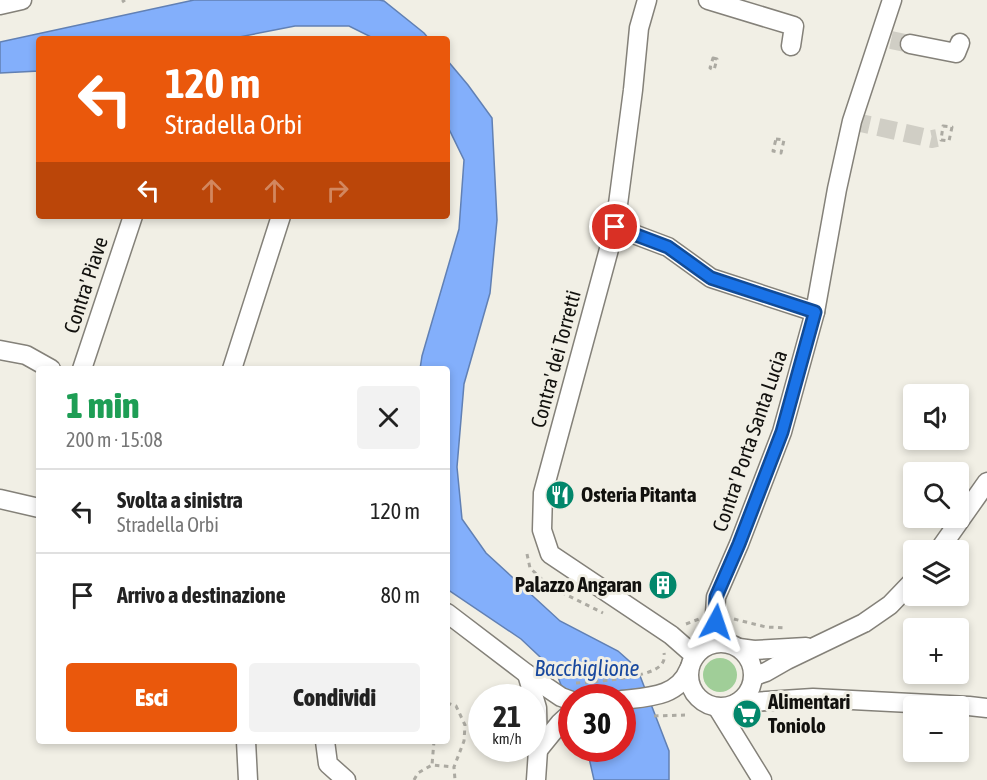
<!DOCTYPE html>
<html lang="it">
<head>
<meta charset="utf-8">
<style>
  :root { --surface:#fff; --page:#f2f2f2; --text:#222; --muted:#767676; --line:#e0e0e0; --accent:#ea580c }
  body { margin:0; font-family:"Asap Condensed",sans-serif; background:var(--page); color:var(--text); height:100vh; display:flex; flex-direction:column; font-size:22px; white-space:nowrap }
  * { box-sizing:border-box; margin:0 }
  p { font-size:20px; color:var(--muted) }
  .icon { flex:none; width:33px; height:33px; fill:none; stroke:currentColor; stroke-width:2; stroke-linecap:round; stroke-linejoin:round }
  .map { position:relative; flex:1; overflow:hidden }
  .drawer { position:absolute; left:36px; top:366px; width:414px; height:378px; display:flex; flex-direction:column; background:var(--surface); border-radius:6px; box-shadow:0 3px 9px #0003 }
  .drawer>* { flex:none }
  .hud { position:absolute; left:36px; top:36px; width:414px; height:183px; border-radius:6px; box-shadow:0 3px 9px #0003; background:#ea580c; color:#fff; overflow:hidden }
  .buttons { position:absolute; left:903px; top:384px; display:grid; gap:12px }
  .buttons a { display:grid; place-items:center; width:66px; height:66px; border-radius:6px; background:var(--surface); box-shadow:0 3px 9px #0003; font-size:30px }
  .speed { position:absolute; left:468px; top:684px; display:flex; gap:12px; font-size:30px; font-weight:700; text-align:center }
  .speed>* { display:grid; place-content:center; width:78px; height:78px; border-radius:50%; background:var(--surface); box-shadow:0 3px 9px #0003; line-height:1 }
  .speed small { font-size:15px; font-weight:400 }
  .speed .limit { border:9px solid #d22; background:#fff; color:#111 }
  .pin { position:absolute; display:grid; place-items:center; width:51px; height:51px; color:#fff; margin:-26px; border:3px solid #fff; border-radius:50%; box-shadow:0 2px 6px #0007 }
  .me { position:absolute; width:66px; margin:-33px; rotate:5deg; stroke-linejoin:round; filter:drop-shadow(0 0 4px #0008) }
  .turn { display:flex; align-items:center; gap:21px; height:126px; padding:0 30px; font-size:27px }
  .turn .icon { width:78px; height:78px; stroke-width:2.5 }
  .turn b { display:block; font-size:42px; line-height:51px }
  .lanes { display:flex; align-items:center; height:57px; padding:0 30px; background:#0003; justify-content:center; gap:30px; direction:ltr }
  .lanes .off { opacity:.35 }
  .round { display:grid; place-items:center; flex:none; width:63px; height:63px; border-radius:6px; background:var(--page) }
  .headline { display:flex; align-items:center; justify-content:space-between; height:102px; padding:0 30px }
  h1 { font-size:36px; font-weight:800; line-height:45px; color:#1e9e55 }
  .button { display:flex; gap:12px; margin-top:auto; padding:12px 30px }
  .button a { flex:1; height:69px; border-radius:6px; background:var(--accent); color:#fff; font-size:24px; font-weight:800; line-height:69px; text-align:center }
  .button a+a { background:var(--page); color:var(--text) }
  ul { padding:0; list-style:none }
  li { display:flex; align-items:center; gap:18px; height:84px; padding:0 30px; border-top:2px solid var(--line) }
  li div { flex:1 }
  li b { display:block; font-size:22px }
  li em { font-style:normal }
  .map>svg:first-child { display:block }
</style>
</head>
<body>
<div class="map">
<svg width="987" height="780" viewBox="0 0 987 780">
  <rect width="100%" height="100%" fill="#f1efe5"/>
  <circle fill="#a0ce98" cx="720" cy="675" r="17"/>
  <g fill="#83affb" stroke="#6180b4" stroke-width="1.5">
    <polygon points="194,0 379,0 384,1 424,33 429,39 375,39 349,26 295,26 229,39 39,39 39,71 0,73 0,42"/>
    <polygon points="447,60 468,85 492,118 497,220 490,293 464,384 457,467 462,519 486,553 560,621 618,651 637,668 669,751 669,780 594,780 587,749 622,748 622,698 572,698 571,711 556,672 521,639 447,589 447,369 420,369 422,356 459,229 464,160 447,125"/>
  </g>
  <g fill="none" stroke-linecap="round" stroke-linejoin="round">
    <g stroke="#d0cec5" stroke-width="18" stroke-dasharray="18 9" stroke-linecap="butt">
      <polyline points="891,40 910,44"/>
      <polyline points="852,121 932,139 937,138"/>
    </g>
    <g stroke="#848179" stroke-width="21">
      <g id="minor">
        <polyline points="647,0 639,28 633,90 615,227 543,493 542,530 550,554 671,635 695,656"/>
        <polyline points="708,0 794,26 791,46"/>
        <polyline points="0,5 22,0"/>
        <polyline points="910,44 956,53 960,43"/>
        <polyline points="615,227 668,247 711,278 815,312"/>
        <polyline points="0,350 26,355 51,369"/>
        <polyline points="82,369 133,216"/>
        <polyline points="232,369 281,216"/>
        <polyline points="0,499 39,508"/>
        <polyline points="939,550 987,482"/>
        <polyline points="447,613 527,674 561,697 572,701"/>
        <circle cx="721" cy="675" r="32"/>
        <polyline points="729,643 722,637 716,622 715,614 716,597 739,544 782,432 815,312 837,189 852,121 892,0"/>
        <polyline points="739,648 754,650 806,647"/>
        <polyline points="527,674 537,708 538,750 536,780"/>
        <polyline points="754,676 766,672 787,660 864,623 890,605 914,580"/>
        <path d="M622,700C648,697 678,697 689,669"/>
        <polyline points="737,703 813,698 969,706 987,708"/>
        <polyline points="717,707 762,780"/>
        <polyline points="246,741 248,780"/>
        <polyline points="325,741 328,764 346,780"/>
        <polyline points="538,750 560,723 572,712"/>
      </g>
    </g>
    <g stroke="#acaaa2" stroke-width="3" stroke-dasharray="4.5 4.5" stroke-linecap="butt">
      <polyline points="122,2 125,0"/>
      <polygon points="713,58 717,59 714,70 710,68"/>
      <polygon points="943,126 952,127 949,141 941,140"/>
      <polygon points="776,139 784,140 781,153 773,151"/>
      <polyline points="527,554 530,568 549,586 603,613"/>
      <polyline points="734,619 766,627 787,628"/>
      <polyline points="686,624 699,619"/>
      <path d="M576,683C595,682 647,678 660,666C664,662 665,658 664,653"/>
      <polyline points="447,703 456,706 465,725 464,741 454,767 455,780"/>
      <polyline points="654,716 685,715"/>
      <polyline points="434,741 432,765 454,767"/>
      <polyline points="414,780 418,773 432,765"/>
    </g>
    <use href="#minor" stroke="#fff" stroke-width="18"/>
  </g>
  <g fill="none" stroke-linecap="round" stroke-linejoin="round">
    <g stroke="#114b97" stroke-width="15">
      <polyline id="route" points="615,227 668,247 711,278 815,312 782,432 739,544 716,597 715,614 716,622"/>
    </g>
    <use href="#route" stroke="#1a73e8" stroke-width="10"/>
  </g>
  <defs>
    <g id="restaurant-disc" transform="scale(1.5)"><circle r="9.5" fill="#02876b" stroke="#f1efe5"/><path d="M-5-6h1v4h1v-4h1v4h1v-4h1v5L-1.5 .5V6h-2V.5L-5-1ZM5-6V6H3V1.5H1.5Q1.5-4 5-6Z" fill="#fff"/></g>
    <g id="building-disc" transform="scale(1.5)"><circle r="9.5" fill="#02876b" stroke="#f1efe5"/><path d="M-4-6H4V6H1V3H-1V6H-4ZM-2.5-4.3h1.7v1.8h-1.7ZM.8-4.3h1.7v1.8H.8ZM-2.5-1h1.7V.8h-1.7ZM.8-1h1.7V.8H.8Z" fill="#fff"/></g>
    <g id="supermarket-disc" transform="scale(1.5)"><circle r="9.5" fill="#02876b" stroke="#f1efe5"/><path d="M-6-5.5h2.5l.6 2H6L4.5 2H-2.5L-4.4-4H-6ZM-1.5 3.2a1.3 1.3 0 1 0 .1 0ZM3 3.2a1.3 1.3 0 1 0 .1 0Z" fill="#fff"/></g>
  </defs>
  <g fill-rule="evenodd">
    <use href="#restaurant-disc" x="560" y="495"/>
    <use href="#building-disc" x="663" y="585"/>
    <use href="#supermarket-disc" x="747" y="714"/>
  </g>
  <g text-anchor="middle" stroke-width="6" stroke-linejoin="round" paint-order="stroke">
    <g font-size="21" fill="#12110e" stroke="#f1efe5">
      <text transform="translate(86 285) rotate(-72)" y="7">Contra' Piave</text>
      <text transform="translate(556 359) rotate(-75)" y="7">Contra' dei Torretti</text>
      <text transform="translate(750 441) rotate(-71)" y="7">Contra' Porta Santa Lucia</text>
    </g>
    <g font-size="21" font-weight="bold" fill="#12110e" stroke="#f1efe5" text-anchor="start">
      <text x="581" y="502">Osteria Pitanta</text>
      <text x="642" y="592" text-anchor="end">Palazzo Angaran</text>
      <text x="768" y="709">Alimentari<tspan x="768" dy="24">Toniolo</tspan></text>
    </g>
    <g font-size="22" font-style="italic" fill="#18489e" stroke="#f1efe5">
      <text x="587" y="676">Bacchiglione</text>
    </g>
  </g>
</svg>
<div class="buttons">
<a><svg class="icon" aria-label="sound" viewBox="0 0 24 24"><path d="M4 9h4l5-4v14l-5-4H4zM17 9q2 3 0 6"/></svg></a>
<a><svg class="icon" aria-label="search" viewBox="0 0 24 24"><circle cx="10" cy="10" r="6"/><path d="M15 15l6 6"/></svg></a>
<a><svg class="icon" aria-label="layers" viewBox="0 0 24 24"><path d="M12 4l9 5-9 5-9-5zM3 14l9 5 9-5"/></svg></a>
<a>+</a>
<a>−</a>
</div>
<div class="speed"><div>21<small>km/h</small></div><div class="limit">30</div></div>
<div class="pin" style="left:615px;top:227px;background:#d93025"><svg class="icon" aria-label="arrive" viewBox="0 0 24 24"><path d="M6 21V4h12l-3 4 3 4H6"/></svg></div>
<svg class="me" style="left:716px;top:622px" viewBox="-20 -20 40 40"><path d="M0-17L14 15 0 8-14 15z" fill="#1a73e8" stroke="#fff" stroke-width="4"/></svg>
<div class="hud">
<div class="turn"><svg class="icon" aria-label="left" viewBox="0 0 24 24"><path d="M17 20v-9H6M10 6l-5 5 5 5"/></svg><div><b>120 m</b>Stradella Orbi</div></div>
<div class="lanes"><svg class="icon" aria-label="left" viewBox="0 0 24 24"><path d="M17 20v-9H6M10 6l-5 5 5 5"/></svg><svg class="icon off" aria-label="ahead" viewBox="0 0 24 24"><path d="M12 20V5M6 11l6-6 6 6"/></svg><svg class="icon off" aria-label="ahead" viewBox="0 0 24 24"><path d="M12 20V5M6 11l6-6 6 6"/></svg><svg class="icon off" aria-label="right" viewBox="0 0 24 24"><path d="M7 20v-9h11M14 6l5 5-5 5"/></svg></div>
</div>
<section class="drawer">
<div class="headline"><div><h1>1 min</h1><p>200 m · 15:08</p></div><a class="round"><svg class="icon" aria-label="close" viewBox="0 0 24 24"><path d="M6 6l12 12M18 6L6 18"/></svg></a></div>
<ul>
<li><svg class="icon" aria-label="left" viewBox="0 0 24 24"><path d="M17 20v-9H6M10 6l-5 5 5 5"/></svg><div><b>Svolta a sinistra</b><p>Stradella Orbi</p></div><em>120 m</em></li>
<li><svg class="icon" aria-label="arrive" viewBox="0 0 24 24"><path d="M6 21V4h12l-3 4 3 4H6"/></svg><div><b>Arrivo a destinazione</b></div><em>80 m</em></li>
</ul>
<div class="button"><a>Esci</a><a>Condividi</a></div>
</section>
</div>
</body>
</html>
